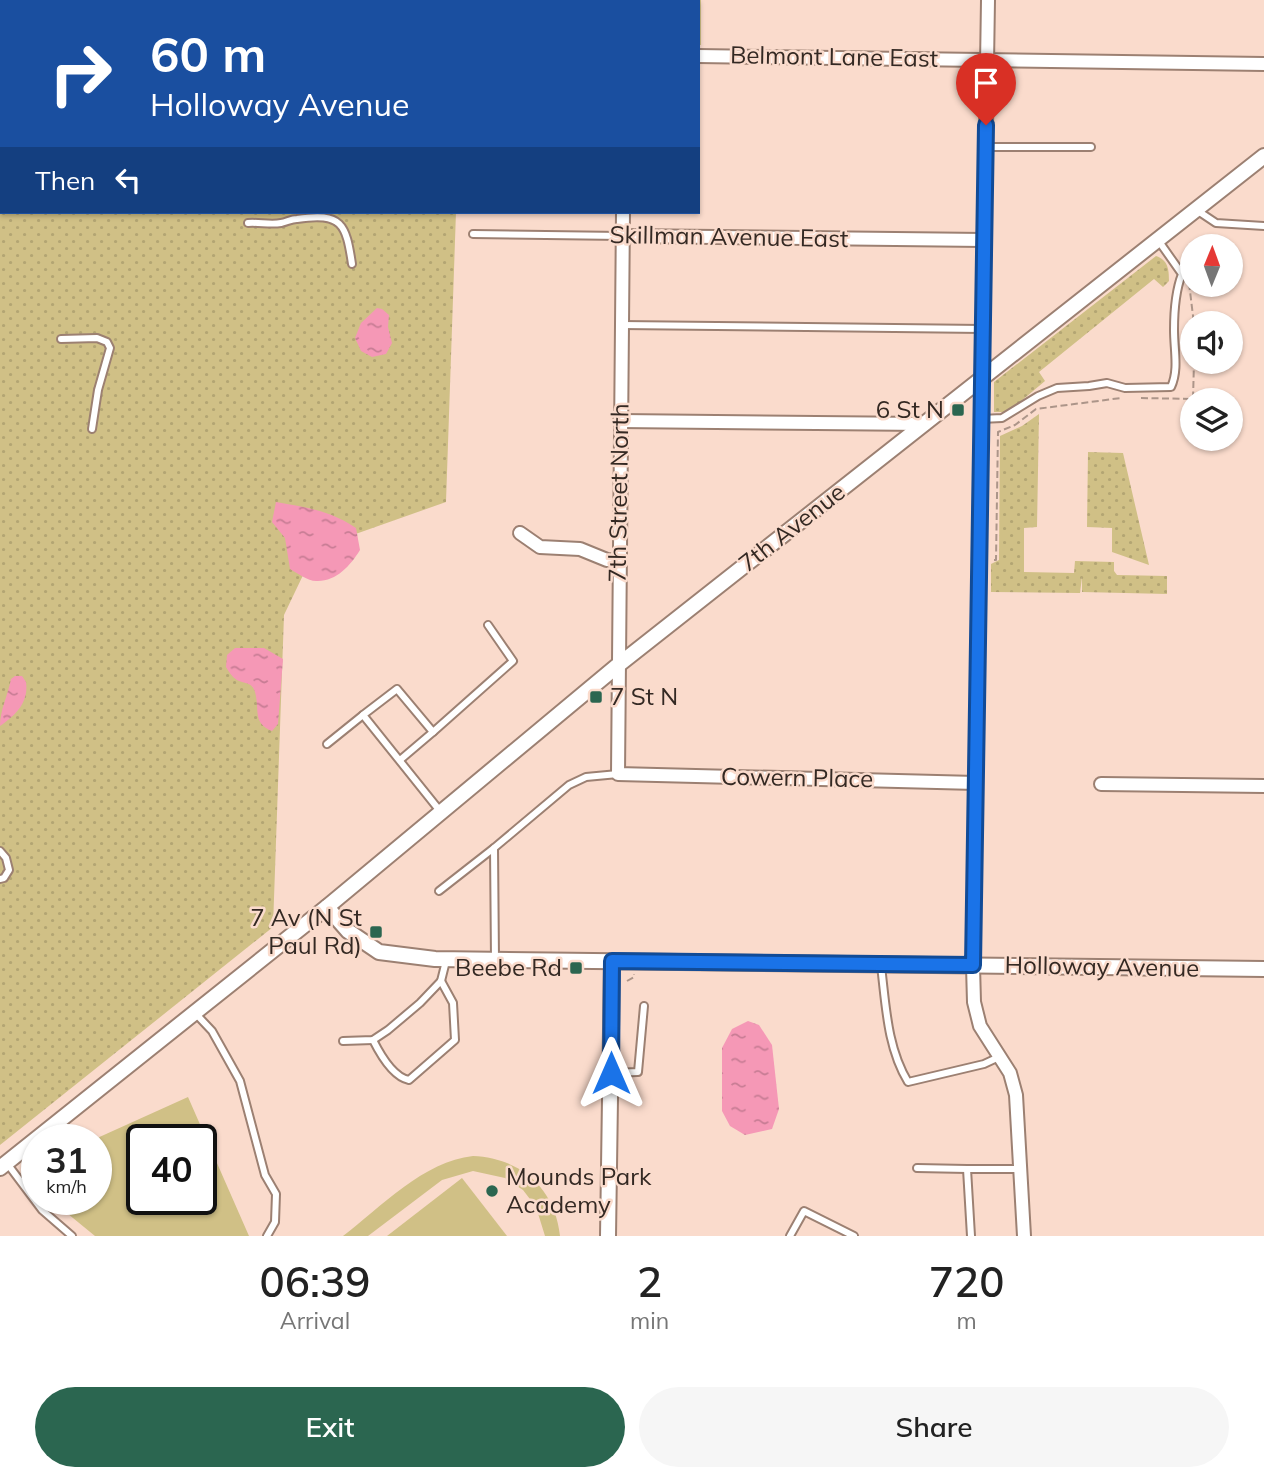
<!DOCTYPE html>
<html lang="en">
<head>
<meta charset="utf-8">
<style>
  :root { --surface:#fff; --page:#f6f6f6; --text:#222; --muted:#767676; --accent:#2b6650 }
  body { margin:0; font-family:Mulish,sans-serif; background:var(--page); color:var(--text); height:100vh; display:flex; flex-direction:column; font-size:26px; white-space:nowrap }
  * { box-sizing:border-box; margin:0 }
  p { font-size:23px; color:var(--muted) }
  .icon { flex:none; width:38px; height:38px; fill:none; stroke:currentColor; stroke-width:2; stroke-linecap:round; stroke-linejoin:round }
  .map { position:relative; height:1236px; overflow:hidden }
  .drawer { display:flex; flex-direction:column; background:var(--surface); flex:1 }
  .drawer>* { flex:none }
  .hud { position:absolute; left:0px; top:0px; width:700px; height:214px; box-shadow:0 2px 5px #0004; background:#1a4fa0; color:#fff; overflow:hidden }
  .needle { width:46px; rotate:1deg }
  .buttons { position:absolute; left:1180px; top:234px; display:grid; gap:14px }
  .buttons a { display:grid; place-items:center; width:63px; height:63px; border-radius:50%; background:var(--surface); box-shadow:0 2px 5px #0004; font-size:35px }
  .speed { position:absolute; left:21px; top:1124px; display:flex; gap:14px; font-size:35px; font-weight:700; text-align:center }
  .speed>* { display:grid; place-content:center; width:91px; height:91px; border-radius:50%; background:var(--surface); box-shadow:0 2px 5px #0004; line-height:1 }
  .speed small { font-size:18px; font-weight:400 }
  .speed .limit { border:4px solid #111; border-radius:10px; background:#fff; color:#111 }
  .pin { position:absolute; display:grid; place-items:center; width:60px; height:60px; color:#fff; margin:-72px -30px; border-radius:50% 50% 50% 0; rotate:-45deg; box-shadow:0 0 7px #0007 }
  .pin .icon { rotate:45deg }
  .me { position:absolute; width:77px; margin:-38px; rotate:0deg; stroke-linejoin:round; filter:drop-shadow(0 0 5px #0008) }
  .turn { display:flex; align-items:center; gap:24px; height:147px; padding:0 35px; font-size:32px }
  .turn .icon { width:91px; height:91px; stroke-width:2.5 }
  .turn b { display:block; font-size:49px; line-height:60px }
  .then { display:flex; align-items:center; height:66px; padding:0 35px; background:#0003; gap:14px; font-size:26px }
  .eta { display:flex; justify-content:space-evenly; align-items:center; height:119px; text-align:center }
  .eta b { font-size:42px; font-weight:600; line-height:49px }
  .cta { display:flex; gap:14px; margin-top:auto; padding:14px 35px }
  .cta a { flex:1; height:80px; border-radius:42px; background:var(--accent); color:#fff; font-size:28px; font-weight:600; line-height:80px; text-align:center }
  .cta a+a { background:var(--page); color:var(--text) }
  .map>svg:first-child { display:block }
</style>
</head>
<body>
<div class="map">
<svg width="1264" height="1236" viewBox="0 0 1264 1236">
  <defs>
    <pattern id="grass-dots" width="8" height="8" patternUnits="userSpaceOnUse" patternTransform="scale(1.75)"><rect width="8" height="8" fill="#d0c086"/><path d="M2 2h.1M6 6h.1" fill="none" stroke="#b3a573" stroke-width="1.8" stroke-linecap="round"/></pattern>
    <pattern id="water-ripples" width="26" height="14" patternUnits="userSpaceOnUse" patternTransform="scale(1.75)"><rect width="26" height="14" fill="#f598b6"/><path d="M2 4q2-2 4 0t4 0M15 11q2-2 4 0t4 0" fill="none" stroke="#c77c94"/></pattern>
  </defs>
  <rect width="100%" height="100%" fill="#fadbcc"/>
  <g fill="url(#grass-dots)">
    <polygon points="0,0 112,0 2,2 2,212 456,212 446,502 316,548 284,615 273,927 0,1145"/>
    <polygon points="638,0 701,0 701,45 698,45 698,2"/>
    <path d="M1156,256C1168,260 1169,269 1169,281L1163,287L1154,279L1039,372L1045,381L1008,412H994V382Z"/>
    <polygon points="1039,414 1037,527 1024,528 1024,572 1074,573 1075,561 1114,562 1114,571 1117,575 1167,576 1167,594 1082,592 1082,577 1080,593 991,592 991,564 999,560 1000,436 1022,426"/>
    <polygon points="1088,452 1123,453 1149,565 1112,552 1112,528 1087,527"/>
  </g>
  <g fill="#d0c086" fill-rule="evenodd">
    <path d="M188,1097L249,1236H95L62,1209L57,1199H96L95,1139ZM142,1139H201V1199H142Z"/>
    <path d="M473,1156C520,1158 555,1188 560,1236H545L536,1207L523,1190L505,1178L473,1171L442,1180L368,1236H343C381,1207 424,1161 473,1156Z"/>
    <polygon points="462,1178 507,1236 387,1236"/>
  </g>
  <g fill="url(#water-ripples)">
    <polygon points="377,308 382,309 389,315 388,327 392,343 386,354 372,357 361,351 355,338 361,323"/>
    <path d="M276,502C308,508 329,510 356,528L360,550C350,566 336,582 316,581C308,581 297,573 290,569L285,538L272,522Z"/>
    <path d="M235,648H264L283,659L278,724L272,731C252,723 260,710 255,692C252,682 245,684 237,680C232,677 229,672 226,667L227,655Z"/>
    <path d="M15,676H22L26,682C29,702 16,715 0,726C0,710 8,695 11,679Z"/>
    <polygon points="748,1021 759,1025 772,1045 779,1109 772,1129 745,1135 730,1126 722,1111 722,1048 732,1029"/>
  </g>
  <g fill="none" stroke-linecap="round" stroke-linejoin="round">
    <g stroke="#9c8072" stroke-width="10">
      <g id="service">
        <polyline points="109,2 109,0"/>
        <polyline points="986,147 1091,147"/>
        <polyline points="1198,211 1216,223 1264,226"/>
        <path d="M248,223C259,222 270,225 281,223C287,222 291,219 297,219C342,212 346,224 352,264"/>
        <polyline points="473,234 622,236"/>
        <polyline points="621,325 983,329"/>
        <polyline points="61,339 97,338 107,342 110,348 98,390 92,429"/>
        <path d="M981,419L1002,418L1038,396L1057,388L1089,386L1107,383L1125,388L1171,387C1179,370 1174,350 1174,330C1174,311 1175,292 1182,274L1158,240"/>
        <polyline points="327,744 363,715"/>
        <polyline points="400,760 433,732"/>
        <polyline points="440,811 363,715 397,689 433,732 513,661 488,625"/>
        <polyline points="0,851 6,858 9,870 4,878 0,879"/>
        <polyline points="439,891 494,848"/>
        <polyline points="495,960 494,848 569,785 586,777 618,774"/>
        <path d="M881,966C886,1006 887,1047 908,1082L984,1064L999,1057"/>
        <polyline points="196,1014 212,1031 240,1081 265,1175 276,1194 275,1222 267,1236"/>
        <path d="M373,1040C380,1054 393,1077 409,1080L455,1040L453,1003L441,981"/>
        <polyline points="343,1041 373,1040 388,1030 420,1003 441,981 446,961"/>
        <polyline points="611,1073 638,1072 644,1006"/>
        <polyline points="6,1162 42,1210 72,1236"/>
        <polyline points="917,1168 967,1169"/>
        <polyline points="790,1236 804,1211 854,1236"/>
        <polyline points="971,1236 967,1169 1019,1169"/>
      </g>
    </g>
    <g stroke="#9c8072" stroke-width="16">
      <g id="minor">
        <polyline points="988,0 973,966 974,1002 980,1026 1010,1073 1016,1095 1024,1236"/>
        <polyline points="267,2 267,0"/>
        <polyline points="626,2 626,0"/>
        <polyline points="698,56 1264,64"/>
        <polyline points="623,212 618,774 976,783"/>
        <polyline points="622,236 984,240"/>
        <polyline points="620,421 925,424"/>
        <polyline points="520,533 540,547 580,549 607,560 618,561"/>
        <polyline points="1101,784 1264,786"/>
      </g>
    </g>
    <g stroke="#9c8072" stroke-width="18">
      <g id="tertiary">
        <polyline points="327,907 348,931 379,952 435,959 1264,969"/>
        <polyline points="0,1168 327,907 617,666 1264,156"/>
        <polyline points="608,1236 612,961"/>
      </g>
    </g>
    <g stroke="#ac9589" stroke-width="2" stroke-dasharray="7 3.5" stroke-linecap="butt">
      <polyline points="1189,283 1194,324"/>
      <polyline points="1141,398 1193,399 1194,362"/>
      <polyline points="994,560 996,560 998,432 1015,425 1036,409 1121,398"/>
      <polyline points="627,981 634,977 634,974"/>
    </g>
    <use href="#service" stroke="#fff" stroke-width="6"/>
    <use href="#minor" stroke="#fff" stroke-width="12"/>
    <use href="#tertiary" stroke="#fff" stroke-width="14"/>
  </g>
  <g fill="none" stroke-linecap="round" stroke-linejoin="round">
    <g stroke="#114b97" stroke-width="18">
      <polyline id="route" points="611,1073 612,961 973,965 986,125"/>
    </g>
    <use href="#route" stroke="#1a73e8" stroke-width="12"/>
  </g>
  <g fill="#2b6650" stroke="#fadbcc" stroke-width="2.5">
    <rect x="951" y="403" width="14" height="14" rx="3.5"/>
    <rect x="589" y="690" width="14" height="14" rx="3.5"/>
    <rect x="369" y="925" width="14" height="14" rx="3.5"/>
    <rect x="569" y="961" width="14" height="14" rx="3.5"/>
    <circle cx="492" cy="1191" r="7"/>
  </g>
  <g text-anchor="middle" stroke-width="5" stroke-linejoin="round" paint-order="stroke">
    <g font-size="24" fill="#342923" stroke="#fadbcc">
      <text transform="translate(834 57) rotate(1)" y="8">Belmont Lane East</text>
      <text transform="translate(729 237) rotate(1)" y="8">Skillman Avenue East</text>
      <text transform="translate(619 493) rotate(-89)" y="8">7th Street North</text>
      <text transform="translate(792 528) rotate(-38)" y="8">7th Avenue</text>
      <text transform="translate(797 778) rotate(1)" y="8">Cowern Place</text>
      <text transform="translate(1102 967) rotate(1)" y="8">Holloway Avenue</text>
    </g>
    <g font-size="24" fill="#342923" stroke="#fadbcc" text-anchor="end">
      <text x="944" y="418">6 St N</text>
      <text x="610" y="705" text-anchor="start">7 St N</text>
      <text x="362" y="926">7 Av (N St<tspan x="362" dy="28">Paul Rd)</tspan></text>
      <text x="562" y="976">Beebe Rd</text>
      <text x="506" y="1185" text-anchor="start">Mounds Park<tspan x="506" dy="28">Academy</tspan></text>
    </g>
  </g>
</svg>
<div class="buttons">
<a><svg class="needle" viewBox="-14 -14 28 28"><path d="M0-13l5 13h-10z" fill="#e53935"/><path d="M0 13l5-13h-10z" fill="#767676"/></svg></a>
<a><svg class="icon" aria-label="sound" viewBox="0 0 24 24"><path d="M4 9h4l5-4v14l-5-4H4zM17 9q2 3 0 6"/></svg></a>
<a><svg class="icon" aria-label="layers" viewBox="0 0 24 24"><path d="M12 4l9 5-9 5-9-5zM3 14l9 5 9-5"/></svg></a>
</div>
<div class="speed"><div>31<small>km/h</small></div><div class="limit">40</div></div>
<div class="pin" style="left:986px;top:125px;background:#d93025"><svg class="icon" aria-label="arrive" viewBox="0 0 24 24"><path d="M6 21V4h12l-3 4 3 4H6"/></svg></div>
<svg class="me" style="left:611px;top:1073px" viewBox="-20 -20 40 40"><path d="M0-17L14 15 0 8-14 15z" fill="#1a73e8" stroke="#fff" stroke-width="4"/></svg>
<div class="hud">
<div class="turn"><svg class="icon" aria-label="right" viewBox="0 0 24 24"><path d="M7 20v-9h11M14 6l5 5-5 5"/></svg><div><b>60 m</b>Holloway Avenue</div></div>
<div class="then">Then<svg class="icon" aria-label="left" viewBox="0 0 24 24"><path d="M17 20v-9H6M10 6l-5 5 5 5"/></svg></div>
</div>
</div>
<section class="drawer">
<div class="eta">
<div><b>06:39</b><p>Arrival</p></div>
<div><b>2</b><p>min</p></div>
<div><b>720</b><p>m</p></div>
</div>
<div class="cta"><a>Exit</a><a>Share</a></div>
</section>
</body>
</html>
